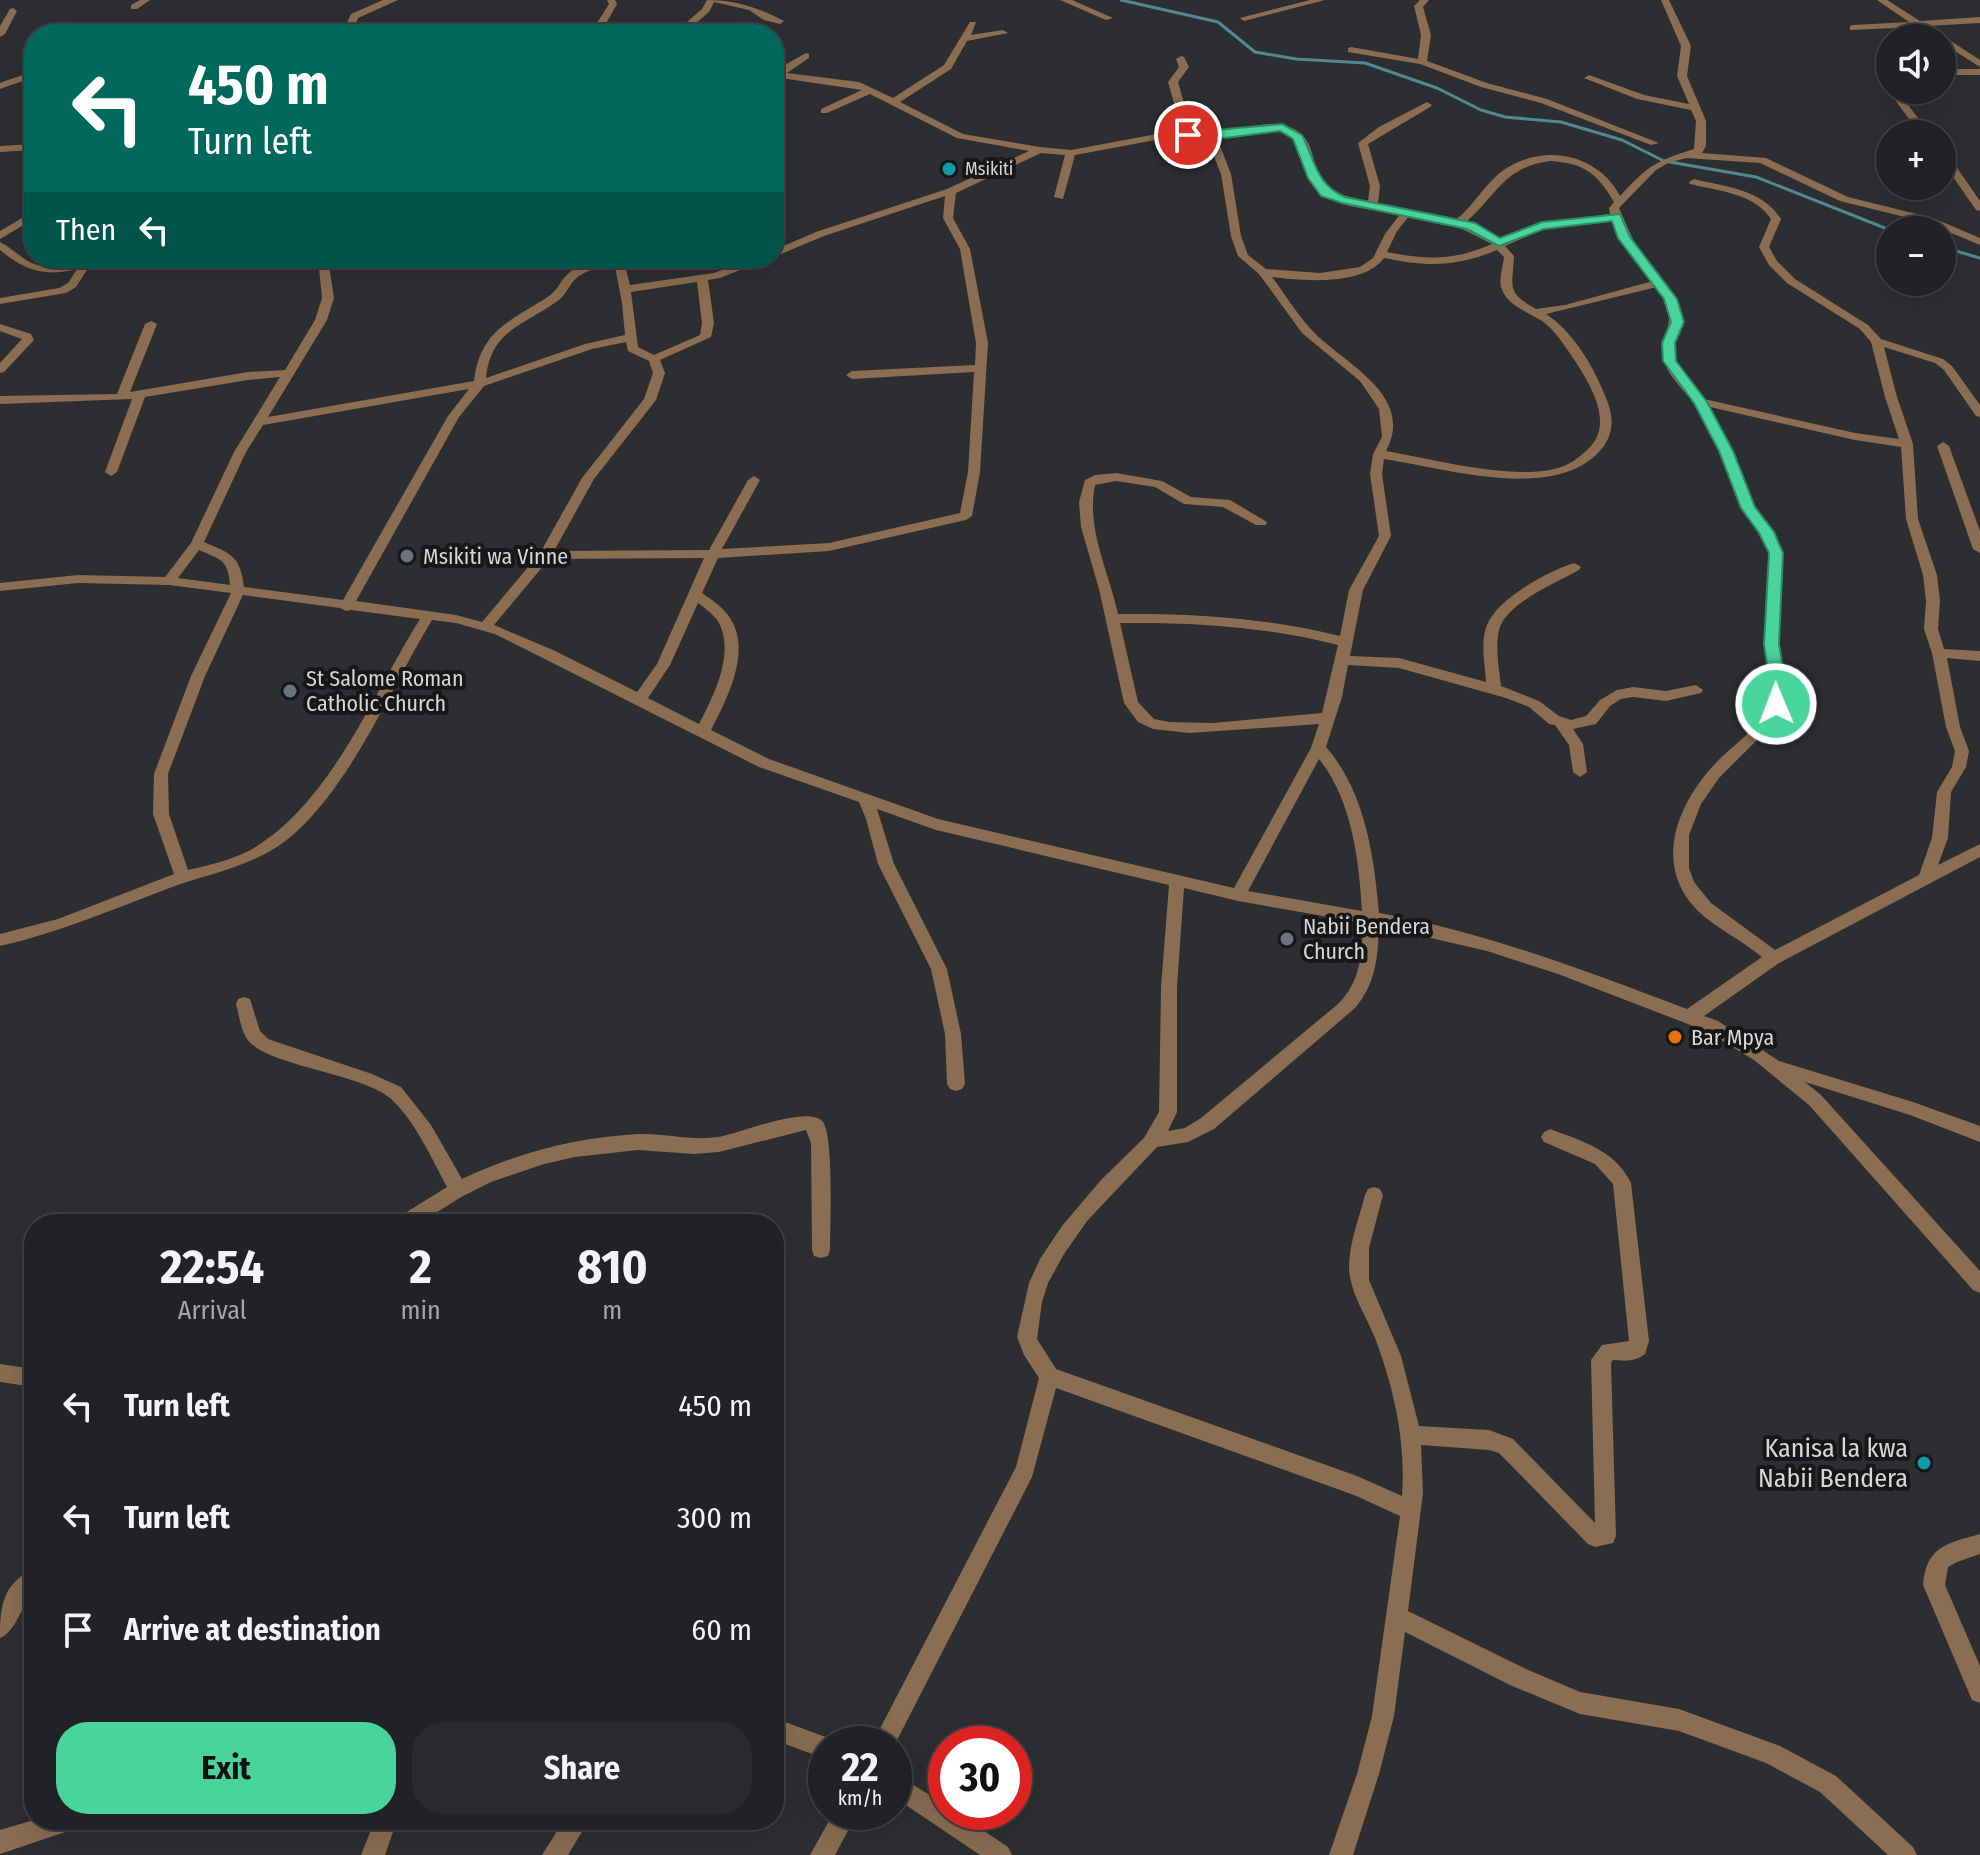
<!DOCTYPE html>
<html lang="en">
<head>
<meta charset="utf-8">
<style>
  :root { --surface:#212225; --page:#292a2d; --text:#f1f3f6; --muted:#a2a4a7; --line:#3e3f42; --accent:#49d49c }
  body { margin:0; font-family:"Fira Sans Condensed",sans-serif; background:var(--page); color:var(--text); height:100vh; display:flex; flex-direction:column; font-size:30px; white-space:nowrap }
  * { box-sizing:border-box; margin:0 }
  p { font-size:26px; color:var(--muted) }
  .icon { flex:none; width:44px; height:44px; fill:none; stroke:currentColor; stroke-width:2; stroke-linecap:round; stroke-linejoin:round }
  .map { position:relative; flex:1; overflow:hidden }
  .panel { position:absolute; left:24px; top:1214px; width:760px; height:616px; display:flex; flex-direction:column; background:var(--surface); border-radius:32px; box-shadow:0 8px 32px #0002,0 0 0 2px var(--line) }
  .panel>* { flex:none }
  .banner { position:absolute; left:24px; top:24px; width:760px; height:244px; border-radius:32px; box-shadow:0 8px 32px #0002,0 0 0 2px var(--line); background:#00695c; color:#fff; overflow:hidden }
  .buttons { position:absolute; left:1876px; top:24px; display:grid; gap:16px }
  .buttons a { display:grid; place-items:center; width:80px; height:80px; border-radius:50%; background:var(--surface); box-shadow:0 8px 32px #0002,0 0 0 2px var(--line); font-size:40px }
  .speed { position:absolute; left:808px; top:1726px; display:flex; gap:16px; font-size:40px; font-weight:700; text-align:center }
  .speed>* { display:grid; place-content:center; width:104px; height:104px; border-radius:50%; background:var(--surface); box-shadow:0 8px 32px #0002,0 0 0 2px var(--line); line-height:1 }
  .speed small { font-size:20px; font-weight:400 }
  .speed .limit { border:12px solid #d22; background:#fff; color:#111 }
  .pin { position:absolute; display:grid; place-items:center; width:68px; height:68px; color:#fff; margin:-34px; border:4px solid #fff; border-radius:50%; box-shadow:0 2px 8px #0007 }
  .me { position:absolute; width:88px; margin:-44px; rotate:359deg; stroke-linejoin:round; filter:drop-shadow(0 0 6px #0008) }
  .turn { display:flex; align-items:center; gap:28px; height:168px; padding:0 32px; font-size:36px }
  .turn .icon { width:104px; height:104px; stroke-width:2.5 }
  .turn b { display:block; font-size:56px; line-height:68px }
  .then { display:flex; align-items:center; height:76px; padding:0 32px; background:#0003; gap:16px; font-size:30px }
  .eta { display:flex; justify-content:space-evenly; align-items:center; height:136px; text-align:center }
  .eta b { font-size:48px; font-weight:700; line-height:56px }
  .button { display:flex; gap:16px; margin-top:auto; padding:16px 32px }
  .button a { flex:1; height:92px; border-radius:32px; background:var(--accent); color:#111; font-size:32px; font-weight:700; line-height:92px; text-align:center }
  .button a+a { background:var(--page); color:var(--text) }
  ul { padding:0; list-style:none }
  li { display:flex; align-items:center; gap:24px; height:112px; padding:0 32px }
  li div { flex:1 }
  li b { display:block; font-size:30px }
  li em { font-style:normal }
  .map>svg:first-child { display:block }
</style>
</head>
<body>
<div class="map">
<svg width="1980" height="1855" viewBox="0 0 1980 1855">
  <rect width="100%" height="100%" fill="#2c2e31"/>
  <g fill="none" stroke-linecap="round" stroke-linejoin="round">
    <g stroke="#52888f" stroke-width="3">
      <polyline points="1121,0 1218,22 1255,52 1296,59 1365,63 1437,88 1481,110 1505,117 1561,122 1622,140 1664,161 1756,177 1890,230"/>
      <polyline points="1942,247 1980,258"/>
    </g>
    <g fill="#8a6d52" fill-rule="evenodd">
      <polygon points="140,0 150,0 137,9 131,9 131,5"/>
      <polygon points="383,0 398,0 358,18 352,34 342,34 351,14"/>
      <polygon points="607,0 615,0 617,4 600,34 590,34 609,4"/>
      <path d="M707,0C736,0 759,8 784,21L780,24L764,20L749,10L714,2L709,12L683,34H673L702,9Z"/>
      <polygon points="1060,0 1072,0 1113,18 1106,20"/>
      <polygon points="1310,0 1325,0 1244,21 1240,18"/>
      <polygon points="1420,0 1429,0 1423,7 1431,35 1427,61 1487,83 1547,99 1659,143 1651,145 1541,103 1481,87 1420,64 1348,52 1348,48 1351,47 1418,59 1421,35 1414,6"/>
      <path d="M1661,0H1669L1691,46L1687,76L1706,121V146L1702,153L1766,158L1848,197L1933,218L1980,238V245L1925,222L1840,201L1760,163L1686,158L1668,163L1656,170L1619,208L1635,244L1677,299L1682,318L1674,346L1676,362L1704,399L1855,433L1899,439L1885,397L1871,342L1860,329L1787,283L1769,265L1759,247L1771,219C1754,193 1718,191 1690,184L1689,182L1694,179C1726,187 1762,189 1781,219L1769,247L1777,261L1795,279L1868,325L1881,339L1943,359L1952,366L1980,405V417L1976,416L1944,370L1935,363L1884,347L1897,397L1913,444L1918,519L1937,575L1940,601L1938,629L1944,649L1980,651V661L1947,658L1960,727L1969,751L1966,767L1951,792L1948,838L1938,865L1980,844V857L1779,963L1704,1016L1718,1021L1779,1061L1913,1102L1980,1126V1142L1910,1115L1805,1082L1821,1095L1980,1271V1293L1973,1290L1809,1105L1754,1060L1706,1031L1558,974L1487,951L1379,926C1378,956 1376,984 1355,1008L1214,1129L1188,1142L1157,1147L1087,1221L1064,1254L1048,1283L1042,1302L1037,1339L1056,1369L1357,1476L1402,1496C1406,1442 1394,1388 1375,1338C1366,1315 1350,1293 1349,1268C1349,1243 1359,1219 1365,1195L1368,1189L1374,1187L1380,1189L1383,1195L1369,1248V1280L1401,1356L1419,1426L1489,1430L1513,1439L1595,1523L1591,1360L1602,1345L1629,1341L1613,1184L1595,1164L1544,1142L1541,1137L1544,1132L1550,1129C1582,1141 1615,1150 1631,1183L1649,1341L1645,1354C1634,1362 1626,1361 1613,1360L1611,1363L1616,1536L1613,1543L1595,1547L1588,1544L1499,1453L1489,1450L1421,1445L1423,1493L1408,1611L1526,1669L1580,1692L1679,1709L1780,1746L1836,1776L1913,1847L1917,1855H1888L1820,1792L1766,1763L1679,1731L1580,1714L1510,1685L1405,1632L1394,1716L1379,1774L1353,1855H1329L1357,1774L1372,1716L1400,1516L1354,1495L1056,1388L1032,1477L894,1746L872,1744L1016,1467L1039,1378L1024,1355L1017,1337L1029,1283L1040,1259L1062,1226L1101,1180L1144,1138L1159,1112L1161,987L1169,885L936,830L877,809L894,864L947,969L961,1034L965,1084L962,1089L956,1091L950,1089L947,1084L945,1034L931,969L878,864L866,819L859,802L759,767L495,634L456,623L432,620C390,689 354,780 294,834C256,867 212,872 167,889C111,910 58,933 0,946V934L58,919L174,874L153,814L154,774L191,676L231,593L169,585L78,583L0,591V583L78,575L165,577L191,543L234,452L280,377L248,380L145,397L117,472L111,476L105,472L132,399L0,404V396L117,394L145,324L151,321L157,324L130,392L248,372L285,370L315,320L322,298L318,258H328L334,298L327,320L268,417L474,381C480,330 511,321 549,296C558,290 561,279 569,273C583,261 607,258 623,258L630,285L714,273L755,258H770L720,278L708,280L714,323L711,337L660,360L665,373L656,400L594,479L554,551L709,550L748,480L754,476L760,480L722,549L829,543L960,513L968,472L974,372L852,379L846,375L852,371L975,365L976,343L960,249L943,218L945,196L824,236L774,257V250L816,232L947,189L1029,151L957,138L870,94L827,113H821V109L862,90L774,77V71L806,53L809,54V58L787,73L859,82L893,98L944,65L970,22H976L971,35L1003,30L1008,33L967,41L951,69L900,102L963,134L1040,147L1071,150L1173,131L1178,117L1168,82L1179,67L1176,59L1181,56L1184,57L1189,67L1178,82L1188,117L1183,131C1193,131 1204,133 1214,133C1238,131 1270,117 1294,129C1328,147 1295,190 1368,201L1370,186L1358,143L1379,127L1427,102L1432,105L1430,107L1368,144L1380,186L1378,203L1457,219C1475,204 1486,182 1505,169C1545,143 1598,154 1620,196C1648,166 1655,161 1694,149L1696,121L1691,110L1637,99L1584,78L1589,75L1644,95L1689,104L1677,76L1681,46ZM1265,131C1310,129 1296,171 1323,194C1343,210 1377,209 1401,213L1385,234L1373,258L1360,267L1320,273L1266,269L1248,255L1241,236L1231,174L1217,138ZM1177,136L1207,139L1221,174L1231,236L1238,256L1259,274L1302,333L1360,381L1379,409L1382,437L1373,454L1370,474L1379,536L1349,590L1340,636C1268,618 1193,613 1118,614C1109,572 1086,529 1095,485L1116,481L1155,487L1184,504L1223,507L1256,525H1266L1267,522L1230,500L1191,497L1162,481L1116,473L1095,475L1085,480L1079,502L1081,527L1099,589L1124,703L1138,722L1153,729L1189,733L1319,724L1311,748L1234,888L938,819L769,759L711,730C727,699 752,651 730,618C723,607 712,600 702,593L718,558L829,551L966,520L972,516L980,472L988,343L970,249L953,218L956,193L1041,153L1065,155L1054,197L1063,199L1075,155ZM1550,161C1584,163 1597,173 1614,202L1609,208L1610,214L1542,223L1500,240L1466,222C1497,195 1504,167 1550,161ZM1411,214L1452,224L1492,244C1453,261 1427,260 1387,252L1397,231ZM1612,220L1625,245L1653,281L1565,305L1536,309C1505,292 1513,286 1514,256L1505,246L1544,229ZM1497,250L1504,257C1503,268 1497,281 1503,292C1511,307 1528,312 1542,321C1555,330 1564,345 1573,358C1590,384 1616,424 1587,450C1579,457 1571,464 1561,467C1518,482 1432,459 1386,451C1417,393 1339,362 1309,327C1295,311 1284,293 1272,277C1303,281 1364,286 1384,258C1426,267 1456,267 1497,250ZM614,262L622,303L625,335L585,344L486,378C491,329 525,325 559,300C567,294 570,282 579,276C588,270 603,266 614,262ZM697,282L702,323L700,335L654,355L638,347L631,292ZM1657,287C1685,327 1654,332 1664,361C1671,382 1692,396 1702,416C1709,428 1716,440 1722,453C1728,470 1732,488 1740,505C1749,522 1767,537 1770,557C1774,583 1764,610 1765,636C1765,656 1773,676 1770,696C1766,721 1744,737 1726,753C1682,793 1648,861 1698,911C1717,929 1742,940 1762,957L1687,1009C1586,971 1485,932 1379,913C1374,855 1365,792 1326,747L1342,697L1348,665L1399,668L1506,698L1529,707L1549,724L1555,725L1569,745L1573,772L1580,777L1587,772L1583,744L1573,729L1596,724L1610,706L1621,699L1633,697L1666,701L1701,693L1703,690L1696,685L1666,691L1633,687L1617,690L1600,700L1586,716L1571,720L1559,716L1539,701L1501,686C1499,668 1495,648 1499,630C1506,603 1556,583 1579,570L1581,567L1574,563C1548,571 1497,599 1487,625C1480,642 1485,664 1486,682L1399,658L1350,656L1363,590L1391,536L1382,474L1384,459C1444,468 1549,501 1597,454C1614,438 1615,418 1606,398C1595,369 1573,331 1546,314ZM626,342L628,351L649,361L653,373L644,399L582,478L540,553L482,622L456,615L356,601L459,417L484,386L592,349ZM469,389L448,416L343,600L244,587C240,555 231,554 204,542L246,452L263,425ZM1710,407L1855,440L1901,447L1906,519L1923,575L1926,601L1924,629L1932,653L1946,727L1955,751L1952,767L1937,792L1932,838L1919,875L1775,950L1711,903L1694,882L1689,868V835L1701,804L1719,778L1767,730L1781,707L1784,693L1778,637L1783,555L1778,542L1753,504L1734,454ZM199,550C221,560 228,559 230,585L178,578ZM704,558L657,664L637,692L553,650L494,625L549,559ZM243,595L340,608L346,611L351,610L420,619C374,692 333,798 257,846C237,859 212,864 188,870L169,814L168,774L205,676ZM698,603C706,609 716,616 720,625C734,656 713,697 699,724L648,698L670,665ZM1120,623C1193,622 1268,627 1338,645L1322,713L1213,723L1169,722L1154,719L1138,702ZM1319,759C1352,800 1359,860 1362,911L1248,891ZM1184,888L1238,901L1363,923C1362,954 1361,981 1338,1004L1201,1118L1185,1128L1168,1131L1177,1112V987Z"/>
      <polygon points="1877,0 1887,0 1920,21 1980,17 1980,23 1928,26 1980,60 1980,67 1942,43 1942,38 1935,38 1917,27 1850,30 1850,26 1853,25 1909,22"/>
      <polygon points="13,8 17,11 5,34 0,37 0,26 10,9"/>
      <polygon points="484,24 584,31 589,34 545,34 481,29 481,25"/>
      <polygon points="1890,69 1890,75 1887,76 1890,90 1897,90 1930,134 1920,134 1877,75"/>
      <rect x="1942" y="69" width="38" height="6"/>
      <polygon points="34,71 34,77 0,89 0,83"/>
      <polygon points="34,144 34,150 0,152 0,146"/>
      <polygon points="1942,151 1946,152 1980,201 1980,211 1976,210 1942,161"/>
      <polygon points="34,211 34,219 0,239 0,231"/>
      <path d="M0,242C13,248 23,261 37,265C59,273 83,258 105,258L90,265L76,287L66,293L0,304V298L59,288L68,283L77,269C45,277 25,271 0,250Z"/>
      <polygon points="0,324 31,334 34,340 4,372 0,373 0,363 22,339 0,331"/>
      <polygon points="1943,442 1949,446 1980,531 1980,553 1973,549 1937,446"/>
      <path d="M244,997L250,999L260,1031L268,1039L372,1074L401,1087L431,1125L462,1179C517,1153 577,1137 639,1134C665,1133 691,1141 718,1137C740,1134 808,1104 823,1122C834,1138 830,1226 830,1250L828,1256L821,1258L814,1256L812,1250L811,1143L806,1130L719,1152L694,1154L638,1150L575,1157L544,1164L491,1182L463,1196L418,1224H394L397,1218L447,1187C432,1159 414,1119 390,1098C361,1073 266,1066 247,1039C241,1030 239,1015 236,1004L238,999Z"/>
      <polygon points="0,1364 34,1369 34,1387 0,1382"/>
      <path d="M1980,1534V1554L1957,1562L1948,1567L1945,1585L1980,1666V1703L1972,1700L1923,1585C1926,1546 1948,1543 1980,1534Z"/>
      <path d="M34,1569V1594C20,1606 17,1631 0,1638C0,1608 2,1583 34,1569Z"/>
      <polygon points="774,1718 834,1740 836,1744 826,1744 826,1759 774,1740"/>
      <polygon points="894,1773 946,1805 946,1812 956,1812 1008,1847 1012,1855 980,1855 894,1797"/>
      <polygon points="834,1812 858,1812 835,1855 810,1855"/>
      <polygon points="34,1820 80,1820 77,1828 0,1854 0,1830"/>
      <polygon points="375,1820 397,1820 385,1855 361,1855"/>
      <polygon points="564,1820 589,1820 568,1855 542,1855"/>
    </g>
  </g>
  <path fill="#49d49c" stroke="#2f8a65" stroke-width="2" d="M1282,124L1302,135C1315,160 1316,185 1345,197L1475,223L1500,238L1542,222L1620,214L1630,237L1677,299L1684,322L1675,343L1676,361L1707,402L1733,451L1755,507L1774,532L1783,553L1779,644L1786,686L1782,708L1776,710L1768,704L1770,686L1764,644L1769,553L1759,533L1741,508L1719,451L1694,403L1663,361L1662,343L1671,322L1664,299L1618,238L1612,221L1544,229L1499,246L1467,229L1342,203L1321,196L1308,178L1293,139L1280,131L1225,138H1188L1182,135C1189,131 1266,126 1282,124Z"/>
  <g fill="#0f9aa8" stroke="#161718" stroke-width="3">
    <circle cx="949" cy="169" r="8"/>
    <circle cx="1924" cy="1463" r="8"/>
  </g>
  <g fill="#6b7280" stroke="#161718" stroke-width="3">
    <circle cx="407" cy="556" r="8"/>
    <circle cx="290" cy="691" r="8"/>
    <circle cx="1287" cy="939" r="8"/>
  </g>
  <circle fill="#e8710a" stroke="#161718" stroke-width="3" cx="1675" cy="1037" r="8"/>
  <g text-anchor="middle" stroke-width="8" stroke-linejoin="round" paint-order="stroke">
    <g font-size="18" fill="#d4d6d7" stroke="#161718" text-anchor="start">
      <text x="965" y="175">Msikiti</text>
    </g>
    <g font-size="22" fill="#d4d6d7" stroke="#161718" text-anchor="start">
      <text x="423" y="564">Msikiti wa Vinne</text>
      <text x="306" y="686">St Salome Roman<tspan x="306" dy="25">Catholic Church</tspan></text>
      <text x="1303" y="934">Nabii Bendera<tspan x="1303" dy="25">Church</tspan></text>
      <text x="1691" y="1045">Bar Mpya</text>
    </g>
    <g font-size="26" fill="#d4d6d7" stroke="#161718" text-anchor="end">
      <text x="1908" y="1457">Kanisa la kwa<tspan x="1908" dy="30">Nabii Bendera</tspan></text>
    </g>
  </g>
</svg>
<div class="buttons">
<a><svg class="icon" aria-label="sound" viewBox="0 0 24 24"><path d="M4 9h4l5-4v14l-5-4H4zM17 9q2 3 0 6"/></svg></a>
<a>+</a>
<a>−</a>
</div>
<div class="speed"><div>22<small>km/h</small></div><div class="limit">30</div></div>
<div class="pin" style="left:1188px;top:135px;background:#d93025"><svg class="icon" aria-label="arrive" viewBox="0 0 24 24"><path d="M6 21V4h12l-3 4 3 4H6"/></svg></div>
<svg class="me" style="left:1776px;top:704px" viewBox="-20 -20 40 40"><circle r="17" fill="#49d49c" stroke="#fff" stroke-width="3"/><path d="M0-11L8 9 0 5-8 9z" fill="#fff"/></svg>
<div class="banner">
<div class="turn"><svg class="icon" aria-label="left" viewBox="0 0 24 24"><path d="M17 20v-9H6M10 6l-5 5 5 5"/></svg><div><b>450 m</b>Turn left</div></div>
<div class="then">Then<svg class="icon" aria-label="left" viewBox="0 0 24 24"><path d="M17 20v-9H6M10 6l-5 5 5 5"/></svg></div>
</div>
<section class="panel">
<div class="eta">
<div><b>22:54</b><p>Arrival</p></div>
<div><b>2</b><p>min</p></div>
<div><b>810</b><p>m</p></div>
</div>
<ul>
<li><svg class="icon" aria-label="left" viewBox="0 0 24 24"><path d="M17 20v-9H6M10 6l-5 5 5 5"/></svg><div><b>Turn left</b></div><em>450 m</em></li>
<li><svg class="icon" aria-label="left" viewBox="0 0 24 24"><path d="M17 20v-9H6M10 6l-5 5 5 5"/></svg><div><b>Turn left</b></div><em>300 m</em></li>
<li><svg class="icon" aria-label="arrive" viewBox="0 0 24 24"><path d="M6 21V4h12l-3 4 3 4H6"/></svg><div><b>Arrive at destination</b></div><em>60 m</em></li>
</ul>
<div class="button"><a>Exit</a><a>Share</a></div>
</section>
</div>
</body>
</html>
